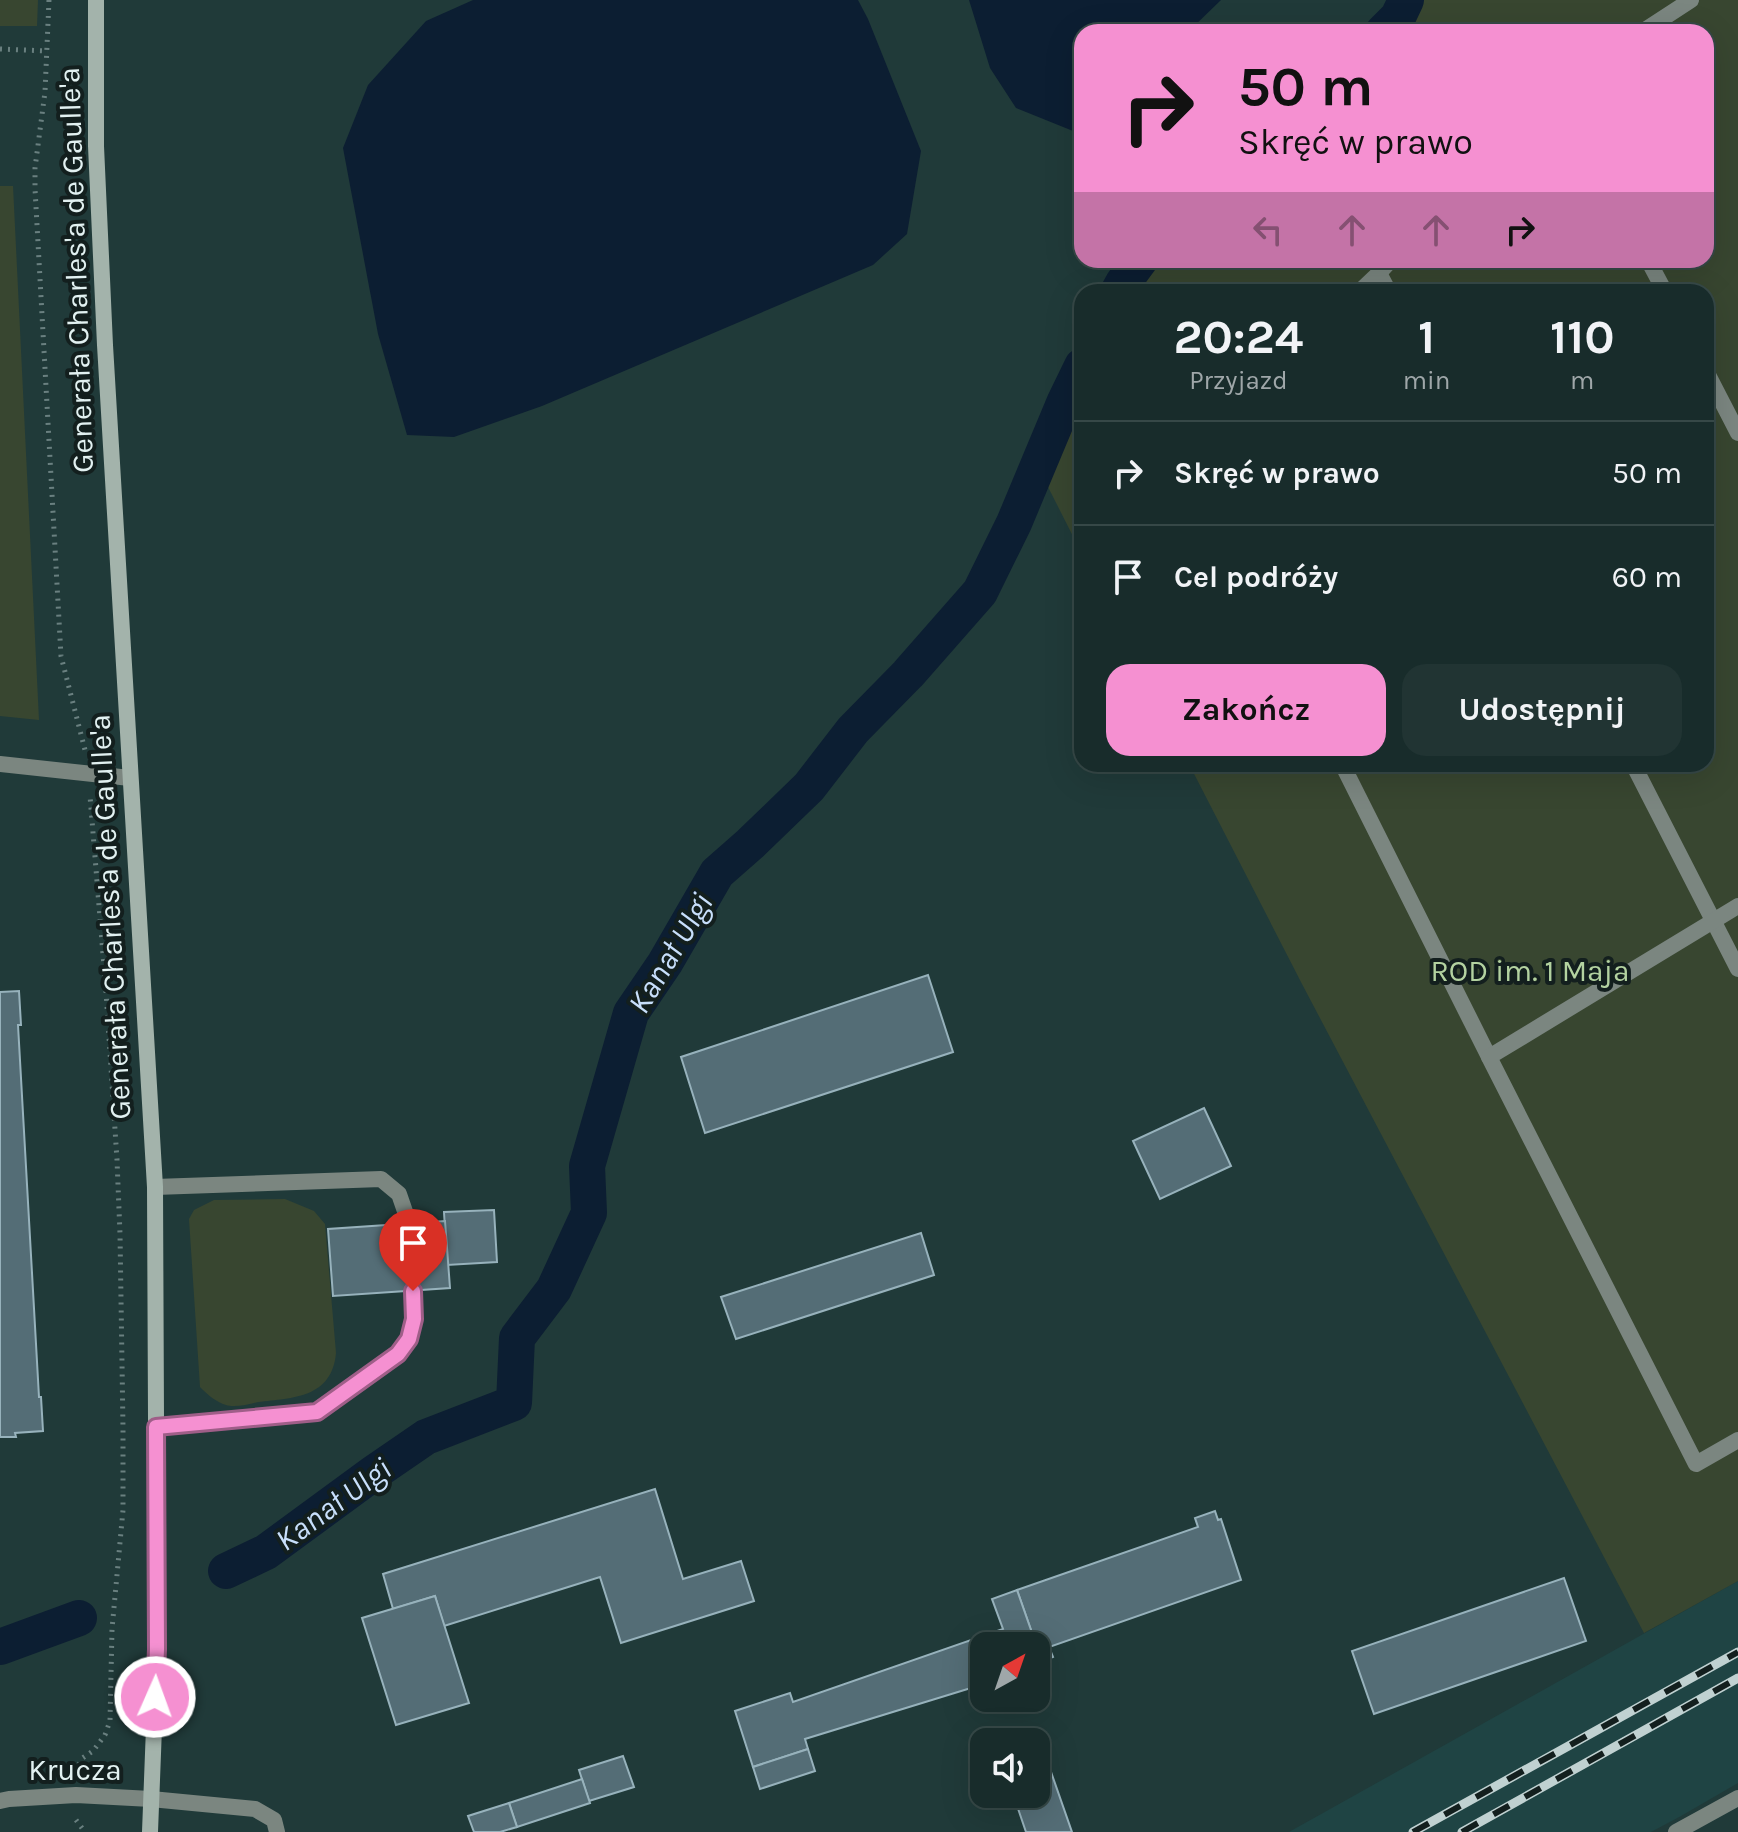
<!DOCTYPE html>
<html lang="pl">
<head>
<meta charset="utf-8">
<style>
  :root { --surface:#182c2b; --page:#213433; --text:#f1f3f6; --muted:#9fa7a9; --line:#364847; --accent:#f590d1 }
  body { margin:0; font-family:Karla,sans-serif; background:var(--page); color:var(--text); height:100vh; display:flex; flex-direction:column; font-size:30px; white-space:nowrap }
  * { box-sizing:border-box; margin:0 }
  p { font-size:26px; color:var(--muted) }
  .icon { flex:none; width:44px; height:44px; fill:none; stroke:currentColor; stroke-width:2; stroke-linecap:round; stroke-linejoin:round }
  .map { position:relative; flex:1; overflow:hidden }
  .drawer { position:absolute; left:1074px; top:284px; width:640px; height:488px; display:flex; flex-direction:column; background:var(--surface); border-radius:24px; box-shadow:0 8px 32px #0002,0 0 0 2px var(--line) }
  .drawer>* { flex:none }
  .hud { position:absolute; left:1074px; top:24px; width:640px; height:244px; border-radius:24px; box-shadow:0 8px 32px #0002,0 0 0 2px var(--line); background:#f590d1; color:#111; overflow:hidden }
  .needle { width:52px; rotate:40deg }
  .fabs { position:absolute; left:970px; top:1632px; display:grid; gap:16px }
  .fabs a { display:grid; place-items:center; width:80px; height:80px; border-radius:16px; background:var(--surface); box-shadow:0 8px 32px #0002,0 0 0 2px var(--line); font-size:40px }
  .pin { position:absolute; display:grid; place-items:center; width:68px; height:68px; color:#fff; margin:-82px -34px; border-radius:50% 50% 50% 0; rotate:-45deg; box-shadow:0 0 8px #0007 }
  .pin .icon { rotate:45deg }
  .me { position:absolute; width:88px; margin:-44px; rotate:2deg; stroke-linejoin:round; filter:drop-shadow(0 0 6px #0008) }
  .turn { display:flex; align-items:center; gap:28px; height:168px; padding:0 32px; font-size:36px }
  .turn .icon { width:104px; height:104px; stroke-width:2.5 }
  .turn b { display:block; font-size:56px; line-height:68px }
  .lanes { display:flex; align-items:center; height:76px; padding:0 32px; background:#0003; justify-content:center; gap:40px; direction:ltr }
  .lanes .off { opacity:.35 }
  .eta { display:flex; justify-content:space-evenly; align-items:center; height:136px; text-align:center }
  .eta b { font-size:48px; font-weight:700; line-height:56px }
  .button { display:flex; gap:16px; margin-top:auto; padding:16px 32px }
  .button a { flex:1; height:92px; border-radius:24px; background:var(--accent); color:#111; font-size:32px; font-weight:700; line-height:92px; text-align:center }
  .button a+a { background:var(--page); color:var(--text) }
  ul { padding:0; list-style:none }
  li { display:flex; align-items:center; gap:24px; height:104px; padding:0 32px; border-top:2px solid var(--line) }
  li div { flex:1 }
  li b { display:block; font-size:30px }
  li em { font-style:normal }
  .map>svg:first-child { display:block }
</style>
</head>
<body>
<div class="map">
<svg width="1738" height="1832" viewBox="0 0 1738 1832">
  <rect width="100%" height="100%" fill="#203a39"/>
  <polygon fill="#1f4444" points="1738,1581 1738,1783 1681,1816 1651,1832 1289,1832"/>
  <g fill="#384630">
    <polygon points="0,0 38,0 37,26 0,26"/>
    <polygon points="1419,0 1738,0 1738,1581 1644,1633 1302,984 1189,764 1706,764 1706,292 1128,292 1135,277 1153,260 1706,260 1706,32 1397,32 1410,20"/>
    <polygon points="0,186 13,186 39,720 0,716"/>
    <polygon points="1082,395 1082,554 1044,479"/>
    <path d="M285,1199L314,1211L325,1224L336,1353C332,1398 293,1398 258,1402C249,1404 235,1408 226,1405C216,1402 208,1395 200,1387L189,1219L194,1210L214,1200Z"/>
  </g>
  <g fill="#0c1e32">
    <polygon points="473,0 858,0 868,19 921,151 907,234 873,265 542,406 454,437 407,435 378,334 343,148 368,85 426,21"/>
    <polygon points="969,0 1221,0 1188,32 1082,32 1082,129 1078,133 1016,108 990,68"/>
  </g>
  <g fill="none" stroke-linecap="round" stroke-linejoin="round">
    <g stroke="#0c1e32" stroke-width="36">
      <polyline points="1383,32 1398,17 1406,0"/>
      <polyline points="1118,292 1123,283 1140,260"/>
      <polyline points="226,1571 266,1552 375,1472 426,1437 514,1403 517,1338 554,1289 589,1213 587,1166 631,1013 665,963 717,873 750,844 809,787 853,730 908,674 980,592 1014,523 1065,401 1082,366"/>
      <polyline points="0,1647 79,1618"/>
    </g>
  </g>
  <g fill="#546d76" stroke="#97b2bc" stroke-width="2">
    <polygon points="928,975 953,1052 705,1133 681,1057"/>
    <polygon points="19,991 21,1025 18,1025 39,1397 41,1397 43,1431 15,1433 16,1437 0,1437 0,992"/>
    <polygon points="1204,1108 1231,1166 1160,1199 1133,1141"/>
    <polygon points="494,1210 497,1262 447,1265 444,1212"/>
    <polygon points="445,1221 450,1288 333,1296 328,1229"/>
    <polygon points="921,1233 934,1275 736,1339 721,1297"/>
    <polygon points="655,1489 683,1579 741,1561 754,1601 621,1643 600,1577 444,1626 435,1596 393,1609 383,1574"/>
    <polygon points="1215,1511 1218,1520 1221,1519 1241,1580 1049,1647 1053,1657 1040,1662 1036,1651 1038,1650 1017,1590 1198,1527 1195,1518"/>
    <polygon points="1564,1578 1586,1641 1374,1714 1352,1651"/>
    <polygon points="1017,1590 1038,1650 1036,1651 1036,1646 984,1646 984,1684 805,1739 808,1749 753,1767 735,1711 790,1693 793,1702 1003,1629 992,1599"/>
    <polygon points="435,1596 469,1703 396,1725 362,1618"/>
    <polygon points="808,1749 815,1771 760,1789 753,1767"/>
    <polygon points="1043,1749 1072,1832 1026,1832 1013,1794 1036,1794 1036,1751"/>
    <polygon points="623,1756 634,1787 589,1801 579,1770"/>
    <polygon points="582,1779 590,1803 517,1827 509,1803"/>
    <polygon points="509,1803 517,1827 500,1832 474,1832 468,1816"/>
  </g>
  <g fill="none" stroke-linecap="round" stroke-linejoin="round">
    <g stroke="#6a8080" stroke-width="5" stroke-dasharray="2 6" stroke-linecap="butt">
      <polyline points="49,0 45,92 35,168 35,189 61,656 85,750"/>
      <polyline points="0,49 48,51"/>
      <polyline points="77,1772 81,1759 93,1751 105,1735 110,1721 112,1629 123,1510 123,1428 120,1234 117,1160 106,991 90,796"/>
      <polyline points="76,1820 85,1832"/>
    </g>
    <g stroke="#7b8680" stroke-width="16">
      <polyline points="1642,32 1691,0"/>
      <polyline points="1648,260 1665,292"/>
      <polyline points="1379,273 1391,260"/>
      <polyline points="1359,292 1379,273 1389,292"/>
      <polyline points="1706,371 1738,433"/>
      <polyline points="1342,764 1489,1057"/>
      <polyline points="1633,764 1738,969"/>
      <polyline points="1738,906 1489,1057 1696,1464 1738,1440"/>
      <polyline points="155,1187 381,1179 399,1194 409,1223"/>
      <polyline points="156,1427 317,1412 398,1354 409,1339 414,1319 413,1291"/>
      <polyline points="151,1799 255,1809 274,1820 277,1832"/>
    </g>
    <g stroke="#7b8680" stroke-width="16">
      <polyline points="0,1801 9,1799 76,1795 151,1799"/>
      <polyline points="1676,1832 1738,1798"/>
    </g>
    <polyline stroke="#7b8680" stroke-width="16" points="0,764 130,778"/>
    <polyline stroke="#a3b3ab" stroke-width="16" points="96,0 96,146 105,345 155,1187 157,1649 150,1832"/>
    <g stroke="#c0d1d1" stroke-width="9">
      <g id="rail">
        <polyline points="1413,1832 1738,1652"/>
        <polyline points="1462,1832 1738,1678"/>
      </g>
    </g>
    <use href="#rail" stroke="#131f1e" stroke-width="6" stroke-dasharray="18" stroke-linecap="butt"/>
  </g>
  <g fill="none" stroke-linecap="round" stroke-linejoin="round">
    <g stroke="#9f5e88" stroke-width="20">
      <polyline id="route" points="155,1697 157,1649 156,1427 317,1412 398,1354 409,1339 414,1319 413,1291"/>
    </g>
    <use href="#route" stroke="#f590d1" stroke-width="14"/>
  </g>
  <g text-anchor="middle" stroke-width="8" stroke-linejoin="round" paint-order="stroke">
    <g font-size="30" fill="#e2f1f1" stroke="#131f1e">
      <text transform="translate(76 270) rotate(-92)" y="10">Generała Charles'a de Gaulle'a</text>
      <text transform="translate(110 917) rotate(-93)" y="10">Generała Charles'a de Gaulle'a</text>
      <text x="75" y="1780">Krucza</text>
    </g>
    <g font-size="30" fill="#b3d2a0" stroke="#131f1e">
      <text x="1530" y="981">ROD im. 1 Maja</text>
    </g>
    <g font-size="32" font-style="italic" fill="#c8dffb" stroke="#131f1e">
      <text transform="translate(670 953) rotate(-59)" y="11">Kanał Ulgi</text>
      <text transform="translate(333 1504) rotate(-36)" y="11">Kanał Ulgi</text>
    </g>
  </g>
</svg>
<div class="fabs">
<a><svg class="needle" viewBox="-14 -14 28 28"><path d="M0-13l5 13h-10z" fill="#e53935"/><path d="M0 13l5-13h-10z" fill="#9fa7a9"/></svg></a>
<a><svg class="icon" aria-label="sound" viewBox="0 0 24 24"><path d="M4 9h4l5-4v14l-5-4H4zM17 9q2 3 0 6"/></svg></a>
</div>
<div class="pin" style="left:413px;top:1291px;background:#d93025"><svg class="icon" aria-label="arrive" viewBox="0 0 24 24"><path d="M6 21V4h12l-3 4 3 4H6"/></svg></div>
<svg class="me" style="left:155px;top:1697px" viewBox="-20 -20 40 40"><circle r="17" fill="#f590d1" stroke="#fff" stroke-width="3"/><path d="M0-11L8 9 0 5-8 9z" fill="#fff"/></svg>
<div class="hud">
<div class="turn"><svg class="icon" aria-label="right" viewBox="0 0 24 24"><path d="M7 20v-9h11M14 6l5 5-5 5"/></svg><div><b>50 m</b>Skręć w prawo</div></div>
<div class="lanes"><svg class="icon off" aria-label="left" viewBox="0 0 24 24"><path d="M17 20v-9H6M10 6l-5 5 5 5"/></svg><svg class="icon off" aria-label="ahead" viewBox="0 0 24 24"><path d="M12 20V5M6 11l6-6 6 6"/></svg><svg class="icon off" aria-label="ahead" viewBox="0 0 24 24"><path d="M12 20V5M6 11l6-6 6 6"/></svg><svg class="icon" aria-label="right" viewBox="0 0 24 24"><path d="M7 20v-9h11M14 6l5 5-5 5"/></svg></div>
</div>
<section class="drawer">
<div class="eta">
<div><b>20:24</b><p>Przyjazd</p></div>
<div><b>1</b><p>min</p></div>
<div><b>110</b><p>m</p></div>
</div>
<ul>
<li><svg class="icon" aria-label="right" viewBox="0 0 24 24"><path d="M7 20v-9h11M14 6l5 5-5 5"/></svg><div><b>Skręć w prawo</b></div><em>50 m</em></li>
<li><svg class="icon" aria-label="arrive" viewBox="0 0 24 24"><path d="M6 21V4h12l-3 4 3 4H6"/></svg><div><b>Cel podróży</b></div><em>60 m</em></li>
</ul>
<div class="button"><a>Zakończ</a><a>Udostępnij</a></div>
</section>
</div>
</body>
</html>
